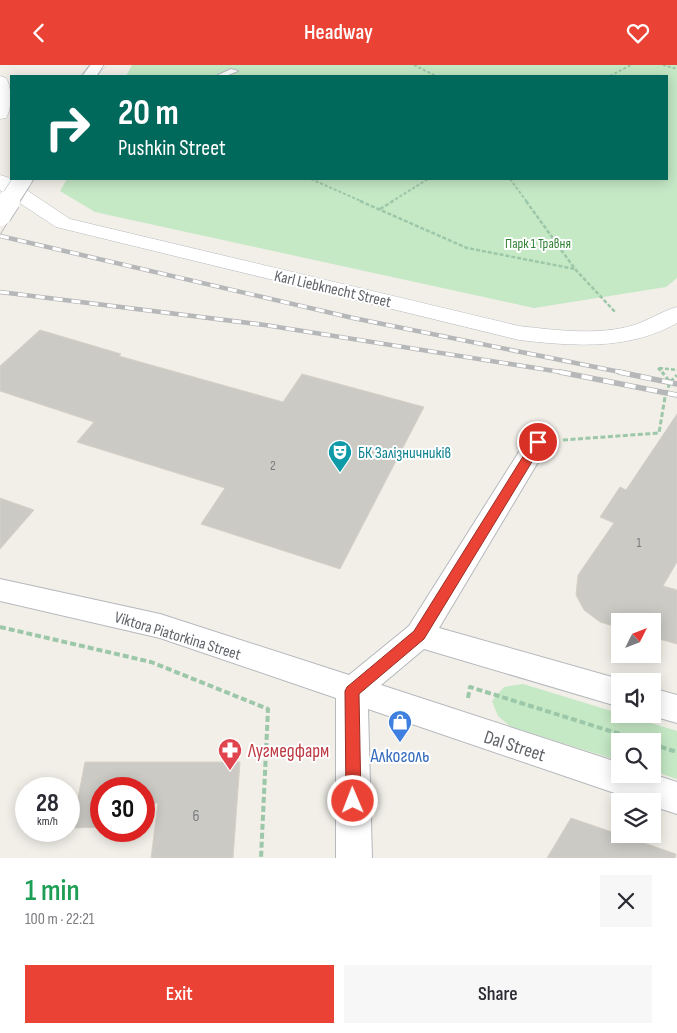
<!DOCTYPE html>
<html lang="en">
<head>
<meta charset="utf-8">
<style>
  :root { --surface:#fff; --page:#f7f7f7; --text:#2b2b33; --muted:#7c7c81; --accent:#ea4335 }
  body { margin:0; font-family:"Sofia Sans Condensed",sans-serif; background:var(--page); color:var(--text); height:100vh; display:flex; flex-direction:column; font-size:19px; white-space:nowrap }
  * { box-sizing:border-box; margin:0 }
  p { font-size:16px; color:var(--muted) }
  .icon { flex:none; width:28px; height:28px; fill:none; stroke:currentColor; stroke-width:2; stroke-linecap:round; stroke-linejoin:round }
  .map { position:relative; height:793px; overflow:hidden }
  .side { display:flex; flex-direction:column; background:var(--surface); flex:1 }
  .side>* { flex:none }
  .banner { position:absolute; left:10px; top:10px; width:658px; height:105px; border-radius:0px; box-shadow:0 2px 12px #0003; background:#00695c; color:#fff; overflow:hidden }
  .needle { width:32px; rotate:48deg }
  .buttons { position:absolute; left:611px; top:548px; display:grid; gap:10px }
  .buttons a { display:grid; place-items:center; width:50px; height:50px; border-radius:0px; background:var(--surface); box-shadow:0 2px 12px #0003; font-size:25px }
  .speed { position:absolute; left:15px; top:712px; display:flex; gap:10px; font-size:25px; font-weight:700; text-align:center }
  .speed>* { display:grid; place-content:center; width:65px; height:65px; border-radius:50%; background:var(--surface); box-shadow:0 2px 12px #0003; line-height:1 }
  .speed small { font-size:12px; font-weight:400 }
  .speed .limit { border:8px solid #d22; background:#fff; color:#111 }
  .pin { position:absolute; display:grid; place-items:center; width:42px; height:42px; color:#fff; margin:-21px; border:2px solid #fff; border-radius:50%; box-shadow:0 1px 5px #0007 }
  .me { position:absolute; width:55px; margin:-28px; rotate:359deg; stroke-linejoin:round; filter:drop-shadow(0 0 4px #0008) }
  .turn { display:flex; align-items:center; gap:18px; height:105px; padding:0 25px; font-size:22px }
  .turn .icon { width:65px; height:65px; stroke-width:2.5 }
  .turn b { display:block; font-size:35px; line-height:42px }
  .round { display:grid; place-items:center; flex:none; width:52px; height:52px; border-radius:0px; background:var(--page) }
  .overview { display:flex; align-items:center; justify-content:space-between; height:85px; padding:0 25px }
  h1 { font-size:30px; font-weight:600; line-height:38px; color:#1e9e55 }
  .cta { display:flex; gap:10px; margin-top:auto; padding:10px 25px }
  .cta a { flex:1; height:58px; border-radius:0px; background:var(--accent); color:#fff; font-size:20px; font-weight:600; line-height:58px; text-align:center }
  .cta a+a { background:var(--page); color:var(--text) }
  header { display:flex; justify-content:space-between; align-items:center; height:65px; padding:0 25px; background:var(--accent); color:#fff; font-size:22px; font-weight:600 }
  .map>svg:first-child { display:block }
</style>
</head>
<body>
<header><svg class="icon" aria-label="back" viewBox="0 0 24 24"><path d="M15 5l-7 7 7 7"/></svg>Headway<svg class="icon" aria-label="heart" viewBox="0 0 24 24"><path d="M12 20l-8-8c-3-5 5-10 8-4 3-6 11-1 8 4z"/></svg></header>
<div class="map">
<svg width="677" height="793" viewBox="0 0 677 793">
  <rect width="100%" height="100%" fill="#f1efe8"/>
  <g fill="#c5e8c5">
    <polygon points="132,0 677,0 677,213 666,222 534,243 95,147 60,126 67,114 666,114 666,11 126,11"/>
    <polygon points="523,619 677,666 677,714 653,706 652,676 620,676 620,696 511,662 498,651 492,636 504,622"/>
  </g>
  <g fill="#cccac5" stroke="#d6d1c6">
    <polygon points="40,265 121,289 119,291 283,337 302,309 424,342 340,504 201,459 225,423 77,377 94,357 0,326 0,301"/>
    <polygon points="677,349 677,497 663,521 677,525 677,579 652,572 652,556 620,556 620,563 600,557 584,545 576,530 578,510 614,458 600,452 620,422 626,425"/>
    <polygon points="0,433 34,445 0,484"/>
    <polygon points="85,697 240,697 233,793 151,793 158,738 144,738 144,724 101,724 101,762 72,763"/>
    <polygon points="571,753 676,789 675,793 547,793"/>
  </g>
  <g fill="none" stroke-linecap="round" stroke-linejoin="round">
    <g stroke="#b5b8bc" stroke-width="2">
      <polygon id="lane" points="231,4 238,6 226,11 216,11"/>
    </g>
    <g stroke="#b5b8bc" stroke-width="2">
      <g id="street">
        <polygon points="538,369 547,371 550,377 439,563 626,616 620,616 620,642 424,584 381,620 620,698 620,709 652,709 677,717 677,749 652,741 652,736 638,736 368,644 372,793 336,793 336,633 160,573 0,536 0,514 160,549 349,610 409,561 529,371"/>
        <polygon points="652,623 677,630 677,658 646,649 652,649"/>
      </g>
    </g>
    <g stroke="#b6babf" stroke-width="1">
      <g id="secondary">
        <polygon points="90,0 106,0 97,11 81,11"/>
        <path d="M0,11L6,13C12,22 12,44 6,53L0,54Z"/>
        <path d="M0,110L7,112L70,154L519,261C556,265 598,271 634,260C649,255 662,246 677,242V258C628,286 572,281 519,275L56,162L0,125Z"/>
      </g>
    </g>
    <g stroke="#9cc7a9" stroke-width="2" stroke-dasharray="3 2" stroke-linecap="butt">
      <polyline points="414,0 436,11"/>
      <polyline points="663,0 677,4"/>
      <polyline points="610,11 631,0"/>
      <polyline points="311,114 363,137"/>
      <polyline points="510,114 527,137"/>
      <polyline points="391,137 428,114"/>
    </g>
    <g stroke="#9cc7a9" stroke-width="2.5" stroke-dasharray="4 2" stroke-linecap="butt">
      <polyline points="360,136 467,183 575,204"/>
      <polyline points="526,136 575,204 616,248"/>
      <polyline points="380,144 393,136"/>
      <polyline points="658,303 663,308"/>
      <polyline points="659,303 677,305"/>
    </g>
    <g stroke="#9cc7a9" stroke-width="3" stroke-dasharray="5 2.5" stroke-linecap="butt">
      <polyline points="670,317 677,310"/>
      <polyline points="563,375 659,368 665,332 670,317 662,307"/>
    </g>
    <g stroke="#9cc7a9" stroke-width="4" stroke-dasharray="6 3" stroke-linecap="butt">
      <polyline points="0,562 151,597 268,644 261,793"/>
      <polyline points="468,633 470,622 642,676"/>
      <polyline points="652,679 677,687"/>
    </g>
    <use href="#lane" fill="#fff" fill-rule="evenodd"/>
    <use href="#street" fill="#fff" fill-rule="evenodd"/>
    <use href="#secondary" fill="#fff" fill-rule="evenodd"/>
    <g stroke="#b6b7b8" stroke-width="1">
      <polyline points="82,11 90,0"/>
      <polyline points="97,11 104,0"/>
      <polyline points="0,133 13,114"/>
      <polyline points="0,170 34,114"/>
    </g>
    <g stroke="#b6b7b8" stroke-width="4.5">
      <g id="rail-far1">
        <polyline points="0,171 353,253 625,308"/>
        <polyline points="0,227 265,260 567,308"/>
      </g>
    </g>
    <g stroke="#b6b7b8" stroke-width="5.5">
      <g id="rail">
        <polyline points="560,307 677,330"/>
        <polyline points="619,307 677,319"/>
      </g>
    </g>
    <use href="#rail-far1" stroke="#fff" stroke-width="3" stroke-dasharray="9" stroke-linecap="butt"/>
    <use href="#rail" stroke="#fff" stroke-width="4" stroke-dasharray="11" stroke-linecap="butt"/>
    <g stroke="#b6babf" stroke-width="19" stroke-linecap="butt">
      <polyline id="secondary-bridge-far1" points="8,137 23,114"/>
    </g>
    <g stroke="#b6babf" stroke-width="24" stroke-linecap="butt">
      <polyline id="secondary-bridge" points="0,150 9,136"/>
    </g>
    <use href="#secondary-bridge-far1" stroke="#fff" stroke-width="18"/>
    <use href="#secondary-bridge" stroke="#fff" stroke-width="22"/>
  </g>
  <polygon fill="#ea4335" stroke="#982c22" points="538,373 544,377 424,574 359,629 361,736 359,741 353,744 348,741 346,736 345,626 347,622 414,566 534,374"/>
  <defs>
    <g id="theatre-pin" transform="scale(1.25)"><path d="M0 17L-7.5 6A9.5 9.5 0 1 1 7.5 6Z" fill="#0f9aa8" stroke="#fff"/><path d="M-5-5.5Q0-4 5-5.5V0Q5 5 0 6Q-5 5-5 0ZM-3.3-2.5H-1v1.5H-3.3ZM1-2.5H3.3v1.5H1ZM-2.8 1Q0 5.5 2.8 1Z" fill="#fff"/></g>
    <g id="shop-pin" transform="scale(1.25)"><path d="M0 17L-7.5 6A9.5 9.5 0 1 1 7.5 6Z" fill="#3f7fe0" stroke="#fff"/><path d="M-5-2.5h2.3a2.7 3.5 0 0 1 5.4 0H5L5.5 6h-11ZM-1.5-2.5h3a1.5 2.3 0 0 0-3 0Z" fill="#fff"/></g>
    <g id="pharmacy-pin" transform="scale(1.25)"><path d="M0 17L-7.5 6A9.5 9.5 0 1 1 7.5 6Z" fill="#e0444e" stroke="#fff"/><path d="M-2-6h4v4h4v4h-4v4h-4v-4h-4v-4h4Z" fill="#fff"/></g>
  </defs>
  <g fill-rule="evenodd">
    <use href="#theatre-pin" x="340" y="387"/>
    <use href="#shop-pin" x="400" y="657"/>
    <use href="#pharmacy-pin" x="230" y="685"/>
  </g>
  <g text-anchor="middle" stroke-width="4" stroke-linejoin="round" paint-order="stroke">
    <g font-size="14" fill="#348238" stroke="#fff">
      <text x="538" y="183">Парк 1 Травня</text>
    </g>
    <g font-size="14" fill="#7a7d7f">
      <text x="273" y="405">2</text>
      <text x="639" y="482">1</text>
    </g>
    <g font-size="16" fill="#5f6368" stroke="#fff">
      <text transform="translate(333 223) rotate(13)" y="6">Karl Liebknecht Street</text>
      <text transform="translate(178 570) rotate(17)" y="6">Viktora Piatorkina Street</text>
    </g>
    <g font-size="16" fill="#0d838f" stroke="#fff" text-anchor="start">
      <text x="358" y="393">БК Залізничників</text>
    </g>
    <g font-size="16" fill="#7a7d7f">
      <text x="196" y="756">6</text>
    </g>
    <g font-size="19" fill="#5f6368" stroke="#fff">
      <text transform="translate(515 680) rotate(18)" y="7">Dal Street</text>
    </g>
    <g font-size="19" fill="#be3a42" stroke="#fff" text-anchor="start">
      <text x="248" y="692">Лугмедфарм</text>
    </g>
    <g font-size="19" fill="#366cbe" stroke="#fff">
      <text x="400" y="697">Алкоголь</text>
    </g>
  </g>
</svg>
<div class="buttons">
<a><svg class="needle" viewBox="-14 -14 28 28"><path d="M0-13l5 13h-10z" fill="#e53935"/><path d="M0 13l5-13h-10z" fill="#7c7c81"/></svg></a>
<a><svg class="icon" aria-label="sound" viewBox="0 0 24 24"><path d="M4 9h4l5-4v14l-5-4H4zM17 9q2 3 0 6"/></svg></a>
<a><svg class="icon" aria-label="search" viewBox="0 0 24 24"><circle cx="10" cy="10" r="6"/><path d="M15 15l6 6"/></svg></a>
<a><svg class="icon" aria-label="layers" viewBox="0 0 24 24"><path d="M12 4l9 5-9 5-9-5zM3 14l9 5 9-5"/></svg></a>
</div>
<div class="speed"><div>28<small>km/h</small></div><div class="limit">30</div></div>
<div class="pin" style="left:538px;top:377px;background:#d93025"><svg class="icon" aria-label="arrive" viewBox="0 0 24 24"><path d="M6 21V4h12l-3 4 3 4H6"/></svg></div>
<svg class="me" style="left:353px;top:736px" viewBox="-20 -20 40 40"><circle r="17" fill="#ea4335" stroke="#fff" stroke-width="3"/><path d="M0-11L8 9 0 5-8 9z" fill="#fff"/></svg>
<div class="banner">
<div class="turn"><svg class="icon" aria-label="right" viewBox="0 0 24 24"><path d="M7 20v-9h11M14 6l5 5-5 5"/></svg><div><b>20 m</b>Pushkin Street</div></div>
</div>
</div>
<section class="side">
<div class="overview"><div><h1>1 min</h1><p>100 m · 22:21</p></div><a class="round"><svg class="icon" aria-label="close" viewBox="0 0 24 24"><path d="M6 6l12 12M18 6L6 18"/></svg></a></div>
<div class="cta"><a>Exit</a><a>Share</a></div>
</section>
</body>
</html>
